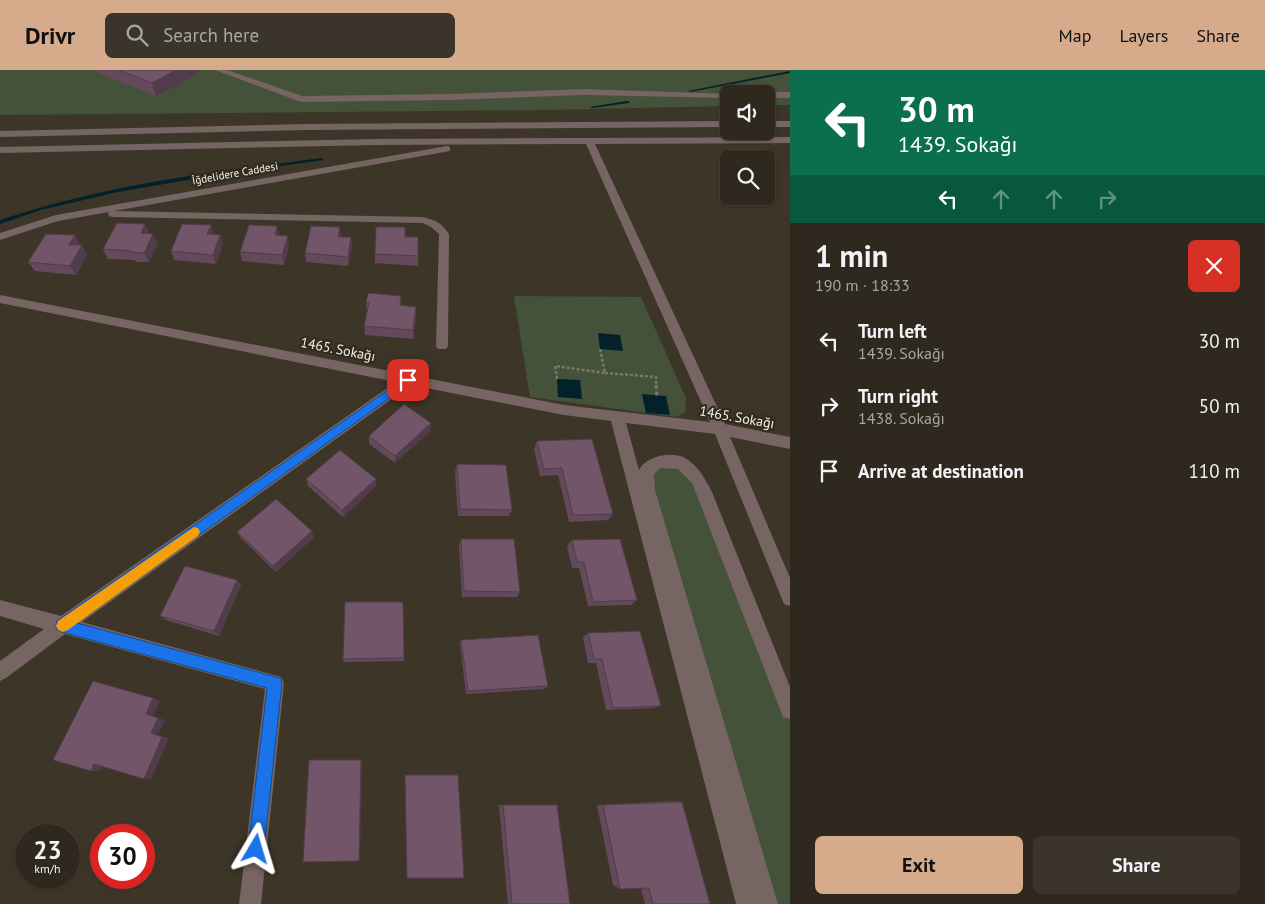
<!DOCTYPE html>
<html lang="en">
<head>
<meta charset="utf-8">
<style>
  :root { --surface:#2e281e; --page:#3a342b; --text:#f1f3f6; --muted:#a7a6a4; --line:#49443c; --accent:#d6ab8b }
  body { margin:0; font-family:"PT Sans",sans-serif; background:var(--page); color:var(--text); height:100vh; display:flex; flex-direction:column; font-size:19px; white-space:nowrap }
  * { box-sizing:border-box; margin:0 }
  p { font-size:16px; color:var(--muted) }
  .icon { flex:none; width:28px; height:28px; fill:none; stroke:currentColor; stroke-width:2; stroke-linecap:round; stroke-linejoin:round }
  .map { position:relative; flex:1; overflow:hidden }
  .side { display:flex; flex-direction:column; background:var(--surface); width:475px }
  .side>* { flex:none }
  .guide { background:#0b6e4f; color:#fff; overflow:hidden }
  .buttons { position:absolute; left:720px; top:15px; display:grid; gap:10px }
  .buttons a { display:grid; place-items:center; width:55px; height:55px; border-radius:8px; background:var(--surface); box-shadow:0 1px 4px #0004,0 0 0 1px var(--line); font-size:25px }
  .speed { position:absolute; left:15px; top:754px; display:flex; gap:10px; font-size:25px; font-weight:700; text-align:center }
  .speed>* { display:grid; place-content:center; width:65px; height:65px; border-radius:50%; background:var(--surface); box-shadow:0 1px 4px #0004,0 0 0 1px var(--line); line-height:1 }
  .speed small { font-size:12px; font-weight:400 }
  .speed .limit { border:8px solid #d22; background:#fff; color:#111 }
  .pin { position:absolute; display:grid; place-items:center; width:42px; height:42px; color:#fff; margin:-21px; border-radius:10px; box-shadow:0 2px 8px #0006 }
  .me { position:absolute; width:55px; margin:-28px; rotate:7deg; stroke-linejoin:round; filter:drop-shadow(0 0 4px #0008) }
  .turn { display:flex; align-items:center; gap:18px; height:105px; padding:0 25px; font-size:22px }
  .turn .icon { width:65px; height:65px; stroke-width:2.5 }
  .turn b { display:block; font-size:35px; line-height:42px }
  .lanes { display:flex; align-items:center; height:48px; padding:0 25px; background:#0003; justify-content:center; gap:25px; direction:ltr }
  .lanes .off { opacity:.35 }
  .round { display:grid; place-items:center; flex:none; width:52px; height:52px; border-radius:8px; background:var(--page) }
  .overview { display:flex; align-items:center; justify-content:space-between; height:85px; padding:0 25px }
  h1 { font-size:30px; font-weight:800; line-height:38px }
  .cta { display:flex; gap:10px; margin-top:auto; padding:10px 25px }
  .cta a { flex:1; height:58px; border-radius:8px; background:var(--accent); color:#111; font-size:20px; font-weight:800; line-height:58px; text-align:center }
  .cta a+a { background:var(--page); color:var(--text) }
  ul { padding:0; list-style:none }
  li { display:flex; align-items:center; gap:15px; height:65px; padding:0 25px }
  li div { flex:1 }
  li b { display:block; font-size:19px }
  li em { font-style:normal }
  header { display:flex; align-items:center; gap:30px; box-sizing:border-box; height:70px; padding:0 25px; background:var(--accent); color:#111 }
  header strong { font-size:24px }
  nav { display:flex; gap:28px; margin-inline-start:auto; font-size:18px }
  .search { width:350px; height:45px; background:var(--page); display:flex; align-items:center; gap:12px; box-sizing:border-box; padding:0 18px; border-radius:8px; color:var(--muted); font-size:19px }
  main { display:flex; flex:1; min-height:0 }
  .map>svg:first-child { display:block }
</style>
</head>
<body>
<header>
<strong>Drivr</strong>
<div class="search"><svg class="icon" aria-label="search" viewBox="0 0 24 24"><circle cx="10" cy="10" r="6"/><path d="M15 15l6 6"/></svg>Search here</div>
<nav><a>Map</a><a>Layers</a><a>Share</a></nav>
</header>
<main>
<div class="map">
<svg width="790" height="834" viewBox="0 0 790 834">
  <rect width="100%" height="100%" fill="#3d3628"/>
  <g fill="#435238">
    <polygon points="0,0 790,0 790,35 766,35 766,24 729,24 729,36 544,40 0,45"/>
    <polygon points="514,226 641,227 686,328 685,342 676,347 530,327"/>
    <polygon points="658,392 681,393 697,408 790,640 790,834 767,834 647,420"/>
  </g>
  <g fill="#02212a">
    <polygon points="598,263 620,265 623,281 600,279"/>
    <polygon points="557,309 580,310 582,329 558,327"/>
    <polygon points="642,324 666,326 670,345 646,343"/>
  </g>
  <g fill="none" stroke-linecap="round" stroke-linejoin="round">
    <g fill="#02212a" fill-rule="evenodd">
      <polygon points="790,1 790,3 690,22 688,21"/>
      <polygon points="627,31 629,31 629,33 592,38 590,37"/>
      <path d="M321,88L323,89V90L199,108L118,122L41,140L0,154V150C25,142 51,134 77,128C157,108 239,99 321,88Z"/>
    </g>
    <g stroke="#7d776b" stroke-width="2.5" stroke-dasharray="3 2" stroke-linecap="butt">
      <polyline points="605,303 656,307 656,316"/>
      <polyline points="557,309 555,296 605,303 600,279"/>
    </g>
    <polyline stroke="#7d776b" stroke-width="3" stroke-dasharray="4 2.5" stroke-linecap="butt" points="656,315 657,326"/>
    <g fill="#766563" fill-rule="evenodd">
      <polygon points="215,0 227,0 302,26 450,24 585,19 732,24 729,24 729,28 585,25 450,30 301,32"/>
      <polygon points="766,22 790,22 790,28 766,28 766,24 763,24"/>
      <polygon points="729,51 729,57 306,60 0,67 0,61 306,54"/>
      <rect x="766" y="51" width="24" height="6"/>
      <path d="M790,67V73L595,74L725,354L790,367V379L730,367L790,508V536L784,534L715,364L626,353L639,400C646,386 671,381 685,388C698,395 705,409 712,422L790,617V649L783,647L692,413L678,399L661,398L654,404L655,420L778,834H736L611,351L564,345L411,315L82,552L281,607L284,613L261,834H239L265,619L65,564L6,608L0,611V591L44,559L0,546V530L61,546L396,312L0,233V225L564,335L710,352L586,74L377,75L0,83V77L377,69Z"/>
      <path d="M447,76L450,77V81L114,141L423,147C435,150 442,153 449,164L448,276L446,279H438L436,276L439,164L431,157L423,153L113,147L109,146L108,144L109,142L58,151L0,170V163L56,145Z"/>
    </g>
  </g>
  <g fill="#63495a">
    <polygon points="92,0 197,0 198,4 156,26 93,1"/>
    <polygon points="149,163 158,173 149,192 136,192 135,190 108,189 103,179"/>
    <polygon points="75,165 80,175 87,185 76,205 35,201 28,192"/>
    <polygon points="214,165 220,165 223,174 216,194 174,190 171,181"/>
    <polygon points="279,165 289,175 284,195 242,191 240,182"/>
    <polygon points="341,167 351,167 352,176 348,196 306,192 305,183"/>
    <polygon points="405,167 418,186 418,196 375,193 375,184"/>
    <polygon points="366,233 401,235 416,246 413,269 365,265 364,256 367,242"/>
    <polygon points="431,353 430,361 395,393 369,374 369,366"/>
    <polygon points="537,371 613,444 608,450 569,452 558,405 540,406 534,379"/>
    <polygon points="457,394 512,440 509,446 458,446 455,402"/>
    <polygon points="306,409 376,409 376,416 343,447 308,416"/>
    <polygon points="237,462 314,467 276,502 241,468"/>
    <polygon points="461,469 520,522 517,527 462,527 459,475"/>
    <polygon points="572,470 637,530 631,535 588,536 579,498 572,498 567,476"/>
    <polygon points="237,510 241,515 219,566 166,550 160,546"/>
    <polygon points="588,563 661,636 653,638 606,640 596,593 588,593 583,567"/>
    <polygon points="461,570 548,616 544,619 466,624 460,574"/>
    <polygon points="404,588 404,591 344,592 343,589"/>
    <polygon points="673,731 682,732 710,834 645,834 641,818 620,819 613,815 597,735"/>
    <polygon points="499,735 557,735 570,834 508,834"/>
  </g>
  <g fill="#503c4a">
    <polygon points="176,0 197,0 198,4 156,26 152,13"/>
    <polygon points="145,154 149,163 141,163"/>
    <polygon points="211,155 214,165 207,164"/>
    <polygon points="277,156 279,165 275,165"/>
    <polygon points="340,157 341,167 338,167"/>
    <polygon points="153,164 158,173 149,192 144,183"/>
    <polygon points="75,165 80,175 75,184 69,175"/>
    <polygon points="220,165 223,174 216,194 213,185"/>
    <polygon points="288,166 289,175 284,195 282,185"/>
    <polygon points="351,167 352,176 348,196 348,187"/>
    <polygon points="82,175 87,185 76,205 70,196"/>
    <polygon points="416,237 416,246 413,269 413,260"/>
    <polygon points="431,353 430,361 395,393 395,386"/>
    <polygon points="376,409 376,416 343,447 342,440"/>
    <polygon points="312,461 314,467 276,502 273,496"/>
    <polygon points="237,510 241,515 219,566 214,561"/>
    <polygon points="153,628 160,631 153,646 146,644"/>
    <polygon points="158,648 165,650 158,665 169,668 151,709 144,709 151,663"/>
    <polygon points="361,690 362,691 360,789 359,791"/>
    <polygon points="94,694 103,695 100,701 91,701"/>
  </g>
  <g fill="#735569" stroke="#503c4a">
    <polygon points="119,0 176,0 152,13"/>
    <polygon points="117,153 145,154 141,163 153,164 144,183 131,182 132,181 103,179"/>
    <polygon points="182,154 211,155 207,164 220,165 213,185 171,181"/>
    <polygon points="249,155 277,156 275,165 288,166 282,185 240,182"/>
    <polygon points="311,156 340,157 338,167 351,167 348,187 305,183"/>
    <polygon points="376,157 405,157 405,167 418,167 418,186 375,184"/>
    <polygon points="46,164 75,165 69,175 82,175 70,196 28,192"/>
    <polygon points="368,223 401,226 400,235 416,237 413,260 364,256 369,233 366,233"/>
    <polygon points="404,334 431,353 395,386 369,366"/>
    <polygon points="592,369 613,444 573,445 562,398 544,399 537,371"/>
    <polygon points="340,380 376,409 342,440 306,409"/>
    <polygon points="457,394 506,395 512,440 460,439"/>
    <polygon points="276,429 312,461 273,496 237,462"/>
    <polygon points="461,469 514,469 520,522 464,521"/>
    <polygon points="620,469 637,530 593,532 584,492 577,492 572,470"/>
    <polygon points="185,496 237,510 214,561 160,546"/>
    <polygon points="345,532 403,532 404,588 343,589"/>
    <polygon points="640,561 661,636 613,638 602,589 594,589 588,563"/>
    <polygon points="538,565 548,616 468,621 461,570"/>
    <polygon points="93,611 153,628 146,644 158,648 151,663 162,667 144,709 94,694 91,701 53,690"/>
    <polygon points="309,690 361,690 359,791 303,792"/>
    <polygon points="405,705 458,705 464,808 407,808"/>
    <polygon points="682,732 710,834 653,834 649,818 620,819 603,735"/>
    <polygon points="503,735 557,735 570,834 512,834"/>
  </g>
  <polygon fill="#1a73e8" stroke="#114b97" points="408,306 413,310 412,312 77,553 280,608 282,613 264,779 261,784 256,787 250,784 248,779 267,618 62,562 57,560 56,556 57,551"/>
  <polygon fill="#f59e0b" points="194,457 198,458 200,462 198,466 68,560 63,562 58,560 56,556 58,551"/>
  <g text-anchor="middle" stroke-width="4.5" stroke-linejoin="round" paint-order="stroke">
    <g font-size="11" fill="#f4f0e7" stroke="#332c1e">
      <text transform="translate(235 103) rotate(-10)" y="4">İğdelidere Caddesi</text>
    </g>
    <g font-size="14" fill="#f4f0e7" stroke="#332c1e">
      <text transform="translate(338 279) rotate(11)" y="5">1465. Sokağı</text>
      <text transform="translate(737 347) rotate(10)" y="5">1465. Sokağı</text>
    </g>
  </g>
</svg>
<div class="buttons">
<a><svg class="icon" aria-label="sound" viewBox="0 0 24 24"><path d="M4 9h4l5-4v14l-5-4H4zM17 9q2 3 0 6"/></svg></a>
<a><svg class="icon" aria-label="search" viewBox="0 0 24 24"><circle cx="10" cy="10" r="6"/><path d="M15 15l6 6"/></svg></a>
</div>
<div class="speed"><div>23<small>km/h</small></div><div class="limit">30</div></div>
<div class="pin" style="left:408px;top:310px;background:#d93025"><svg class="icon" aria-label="arrive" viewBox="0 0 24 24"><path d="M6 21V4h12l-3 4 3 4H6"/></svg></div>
<svg class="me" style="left:256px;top:779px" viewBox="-20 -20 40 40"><path d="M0-17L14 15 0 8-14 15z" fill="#1a73e8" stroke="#fff" stroke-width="4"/></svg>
</div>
<section class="side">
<div class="guide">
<div class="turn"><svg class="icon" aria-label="left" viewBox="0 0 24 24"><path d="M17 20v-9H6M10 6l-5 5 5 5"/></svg><div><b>30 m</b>1439. Sokağı</div></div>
<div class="lanes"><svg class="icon" aria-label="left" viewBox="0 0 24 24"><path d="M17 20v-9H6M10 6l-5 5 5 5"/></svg><svg class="icon off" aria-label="ahead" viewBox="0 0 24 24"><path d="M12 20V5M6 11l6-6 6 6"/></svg><svg class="icon off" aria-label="ahead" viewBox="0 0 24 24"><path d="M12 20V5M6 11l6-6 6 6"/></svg><svg class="icon off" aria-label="right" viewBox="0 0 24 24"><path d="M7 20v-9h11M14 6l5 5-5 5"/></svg></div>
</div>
<div class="overview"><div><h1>1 min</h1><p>190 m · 18:33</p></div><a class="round" style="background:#d93025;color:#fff"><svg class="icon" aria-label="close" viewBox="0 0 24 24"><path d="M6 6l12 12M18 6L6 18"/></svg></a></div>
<ul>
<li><svg class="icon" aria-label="left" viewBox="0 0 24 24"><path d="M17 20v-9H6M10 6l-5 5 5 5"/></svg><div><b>Turn left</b><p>1439. Sokağı</p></div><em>30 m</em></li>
<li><svg class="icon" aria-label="right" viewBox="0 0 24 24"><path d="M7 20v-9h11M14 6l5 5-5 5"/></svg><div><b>Turn right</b><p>1438. Sokağı</p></div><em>50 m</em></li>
<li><svg class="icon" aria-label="arrive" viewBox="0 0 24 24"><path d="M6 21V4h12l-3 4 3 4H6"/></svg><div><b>Arrive at destination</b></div><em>110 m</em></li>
</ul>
<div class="cta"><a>Exit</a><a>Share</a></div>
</section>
</main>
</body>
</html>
